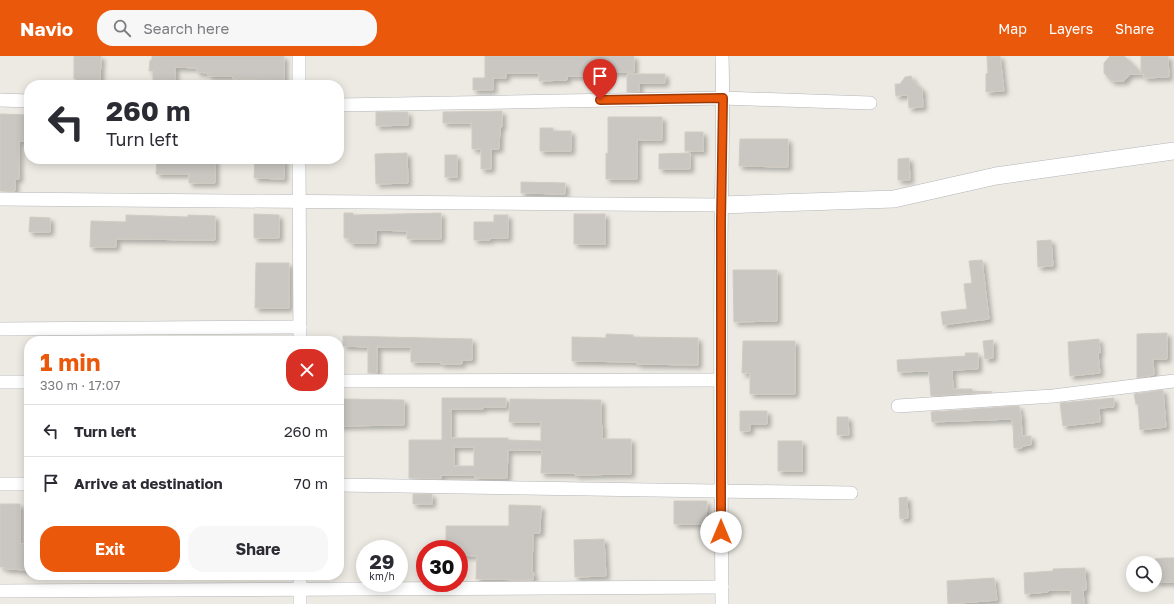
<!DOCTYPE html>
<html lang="en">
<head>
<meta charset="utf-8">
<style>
  :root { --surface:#fff; --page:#f7f7f7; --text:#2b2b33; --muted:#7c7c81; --line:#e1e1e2; --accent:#ea580c }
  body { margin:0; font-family:"Golos Text",sans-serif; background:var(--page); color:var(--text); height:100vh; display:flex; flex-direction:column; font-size:15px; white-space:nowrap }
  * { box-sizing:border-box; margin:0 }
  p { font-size:13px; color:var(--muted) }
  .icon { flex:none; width:22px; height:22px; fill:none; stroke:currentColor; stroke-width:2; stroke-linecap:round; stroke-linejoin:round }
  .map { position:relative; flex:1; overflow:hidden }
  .side { position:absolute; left:24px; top:280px; width:320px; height:244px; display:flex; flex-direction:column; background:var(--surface); border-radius:16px; box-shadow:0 2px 10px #0003 }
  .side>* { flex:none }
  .top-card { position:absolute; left:24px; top:24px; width:320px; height:84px; border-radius:16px; box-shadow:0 2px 10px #0003; background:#fff; color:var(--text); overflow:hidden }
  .tools { position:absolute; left:1126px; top:500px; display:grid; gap:8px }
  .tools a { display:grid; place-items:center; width:36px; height:36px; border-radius:50%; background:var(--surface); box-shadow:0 2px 10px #0003; font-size:20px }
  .speed { position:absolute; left:356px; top:484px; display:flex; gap:8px; font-size:20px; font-weight:700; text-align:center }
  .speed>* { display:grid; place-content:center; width:52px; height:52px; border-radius:50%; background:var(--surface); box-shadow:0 2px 10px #0003; line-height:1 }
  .speed small { font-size:10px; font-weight:400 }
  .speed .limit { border:6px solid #d22; background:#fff; color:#111 }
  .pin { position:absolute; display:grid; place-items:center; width:34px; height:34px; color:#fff; margin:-41px -17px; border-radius:50% 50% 50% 0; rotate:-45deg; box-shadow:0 0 4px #0007 }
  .pin .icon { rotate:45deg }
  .me { position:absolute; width:44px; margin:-22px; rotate:0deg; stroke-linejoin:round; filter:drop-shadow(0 0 3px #0008) }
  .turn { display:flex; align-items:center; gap:14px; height:84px; padding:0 16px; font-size:18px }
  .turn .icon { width:52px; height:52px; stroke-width:2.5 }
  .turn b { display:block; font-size:28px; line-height:34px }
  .round { display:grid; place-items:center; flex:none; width:42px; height:42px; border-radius:16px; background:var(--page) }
  .summary { display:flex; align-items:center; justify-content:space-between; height:68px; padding:0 16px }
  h1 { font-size:24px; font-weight:700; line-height:30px; color:var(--accent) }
  .button { display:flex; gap:8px; margin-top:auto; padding:8px 16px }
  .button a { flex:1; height:46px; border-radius:16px; background:var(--accent); color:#fff; font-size:16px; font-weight:700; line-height:46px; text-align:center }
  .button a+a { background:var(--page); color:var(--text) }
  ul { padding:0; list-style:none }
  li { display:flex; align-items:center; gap:12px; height:52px; padding:0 16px; border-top:1px solid var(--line) }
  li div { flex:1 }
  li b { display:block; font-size:15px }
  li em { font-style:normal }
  header { display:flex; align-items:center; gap:24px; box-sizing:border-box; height:56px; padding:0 20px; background:var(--accent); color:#fff }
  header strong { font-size:19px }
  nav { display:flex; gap:22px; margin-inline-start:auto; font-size:14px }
  .search { width:280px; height:36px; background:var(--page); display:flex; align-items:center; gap:10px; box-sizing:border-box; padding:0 14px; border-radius:16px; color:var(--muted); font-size:15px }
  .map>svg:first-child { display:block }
</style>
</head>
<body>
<header>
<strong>Navio</strong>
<div class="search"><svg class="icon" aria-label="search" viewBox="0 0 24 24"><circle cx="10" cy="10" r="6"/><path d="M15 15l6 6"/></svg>Search here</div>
<nav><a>Map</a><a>Layers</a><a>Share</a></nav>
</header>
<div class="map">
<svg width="1174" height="548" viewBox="0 0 1174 548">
  <defs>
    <filter id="shadow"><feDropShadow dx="3.5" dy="3.5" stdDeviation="2" flood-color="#0004"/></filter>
  </defs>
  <rect width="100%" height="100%" fill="#edeae3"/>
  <g fill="#cac7c2" stroke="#d1cbc2" fill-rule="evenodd" filter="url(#shadow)">
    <polygon points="74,0 101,0 100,29 76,29 76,23 74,23"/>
    <polygon points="152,0 284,0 284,25 233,23 233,20 208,20 208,17 197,16 197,12 175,11 175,25 163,24 163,27 153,27 153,15 149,15 150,4 152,4"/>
    <polygon points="485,0 634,0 634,16 603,16 603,20 567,20 567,24 539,25 539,17 506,17 506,22 493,22 493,34 473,34 473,22 485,22"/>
    <polygon points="987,0 1000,0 1004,35 986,36 986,18 988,17"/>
    <polygon points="1110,0 1124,0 1141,17 1141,0 1168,0 1169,21 1144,22 1144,18 1130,18 1124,25 1112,25 1104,17 1104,7"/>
    <polygon points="627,18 665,18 665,27 639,27 639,36 627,36"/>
    <polygon points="911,20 914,26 922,33 923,51 909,52 908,39 896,40 895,28 900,28 905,21"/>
    <polygon points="502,55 502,71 500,71 499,93 491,93 491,113 481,113 481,93 472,93 472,71 471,71 471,67 443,67 443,56"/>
    <polygon points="376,56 408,56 408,69 376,70"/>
    <polygon points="0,58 29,59 29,85 19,85 19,123 15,123 15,135 0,135"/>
    <polygon points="608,61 662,61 662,84 637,84 637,123 606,123 606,97 608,98"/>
    <polygon points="540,72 553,72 553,75 571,75 571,95 540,95"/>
    <rect x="685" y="76" width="18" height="19"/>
    <polygon points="740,83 788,83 788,111 739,110"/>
    <polygon points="407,97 408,127 376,128 375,98"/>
    <polygon points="690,97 690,113 659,113 659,98"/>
    <rect x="445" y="99" width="12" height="22"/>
    <polygon points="909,102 910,124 898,124 898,103"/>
    <polygon points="157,103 215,103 215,127 189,127 189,118 156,118"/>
    <polygon points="255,103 284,103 284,123 254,122"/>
    <polygon points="521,126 565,127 565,138 521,137"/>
    <polygon points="344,157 353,157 353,159 441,157 441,183 407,183 407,175 376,174 376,187 350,187 349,182 344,182"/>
    <polygon points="254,158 279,159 279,182 254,182"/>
    <rect x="574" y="158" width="31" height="30"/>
    <polygon points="126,159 188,161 188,159 215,160 215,184 116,183 116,191 90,191 91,165 126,166"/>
    <polygon points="494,159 508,159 508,182 490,182 490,184 474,184 474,166 494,166"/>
    <polygon points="30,161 50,162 50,176 29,176"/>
    <polygon points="1051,184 1053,210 1038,211 1037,185"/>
    <polygon points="982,204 989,263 943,269 941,256 967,253 964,228 972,227 969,205"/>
    <polygon points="256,207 289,207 289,252 255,252"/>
    <polygon points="733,214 777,214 777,265 734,266"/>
    <polygon points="1167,277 1167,303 1153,303 1154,319 1137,322 1137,278"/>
    <polygon points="606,278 633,279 633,281 698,282 698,309 637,308 637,306 572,305 572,281 606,282"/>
    <polygon points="343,280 472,283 472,304 462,304 462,308 441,308 441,306 411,306 411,291 377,291 377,317 368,317 368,291 343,290"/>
    <polygon points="1099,283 1100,297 1098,298 1100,317 1070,320 1068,286"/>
    <polygon points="993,284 993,302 985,303 983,285"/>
    <polygon points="743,285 795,285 795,338 750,338 750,317 742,317"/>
    <polygon points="965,297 978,297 978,313 952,314 953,333 972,333 972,335 992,336 931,340 929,315 898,316 897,304 966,300"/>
    <polygon points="1163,334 1166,371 1140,374 1138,348 1136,348 1134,338"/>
    <path d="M442,342H506V351H483V353H451V382H508V384L541,385V366H509L510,343L601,344V368L602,369V383H631V418L575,419V417H541L542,394H508L507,422H475V419H441V423L409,422V384H442ZM454,391H474V410H454Z"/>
    <polygon points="1114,342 1114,351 1099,352 1100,366 1063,370 1060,347"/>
    <polygon points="344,343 404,344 404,369 339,370 339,345 343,345"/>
    <polygon points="1019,350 1020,358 1021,358 1022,380 1031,380 1031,389 1022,390 1022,392 1014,392 1013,369 1012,369 1012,363 932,366 931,356"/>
    <polygon points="740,355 767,355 767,368 750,368 750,375 740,375"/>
    <polygon points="837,361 848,361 849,379 837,379"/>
    <rect x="778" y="385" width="24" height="30"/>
    <rect x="413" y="438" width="19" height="10"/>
    <polygon points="907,441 908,462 900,463 899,442"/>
    <polygon points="674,445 707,445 706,468 674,468"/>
    <polygon points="0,448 20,448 20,488 29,488 29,514 5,513 5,511 0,511"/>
    <polygon points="509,449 541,450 540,477 533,477 532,517 534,517 533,524 476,523 477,500 459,499 459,493 446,493 446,470 509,470"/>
    <polygon points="604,483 606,520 575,521 574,484"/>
    <polygon points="1163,502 1174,502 1174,526 1155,526 1155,503"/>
    <polygon points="1085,512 1086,534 1083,534 1084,548 1072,548 1071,534 1048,534 1048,536 1025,538 1024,517 1053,515 1053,513"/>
    <polygon points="994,522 997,544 948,548 947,525"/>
  </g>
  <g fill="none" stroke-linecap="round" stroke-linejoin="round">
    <g stroke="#b3b6b9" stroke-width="14">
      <g id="minor">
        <polyline points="299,0 299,29"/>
        <path d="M722,0C724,66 721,131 721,197C720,314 721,431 722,548"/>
        <polyline points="0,44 29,45"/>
        <polyline points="339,49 723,42 870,47"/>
        <polyline points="299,103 300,285"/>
        <polyline points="0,143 721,149"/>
        <polyline points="0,273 300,271"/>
        <polyline points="339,325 720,324"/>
        <polyline points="0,326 29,326"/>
        <polyline points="898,350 1053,340 1174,325"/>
        <polyline points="0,428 29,428"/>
        <polyline points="339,429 851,437"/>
        <polyline points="300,519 300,548"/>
        <polyline points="0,535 722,531"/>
      </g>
    </g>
    <g stroke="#b3b6b9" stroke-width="18">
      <polyline id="tertiary" points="721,149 894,143 996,120 1174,95"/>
    </g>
    <use href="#minor" stroke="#fff" stroke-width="13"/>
    <use href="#tertiary" stroke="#fff" stroke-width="17"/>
  </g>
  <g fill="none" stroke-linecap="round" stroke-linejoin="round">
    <g stroke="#983908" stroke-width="10">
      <polyline id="route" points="600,44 723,42 721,165 721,476"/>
    </g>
    <use href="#route" stroke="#ea580c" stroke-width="7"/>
  </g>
</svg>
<div class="tools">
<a><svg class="icon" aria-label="search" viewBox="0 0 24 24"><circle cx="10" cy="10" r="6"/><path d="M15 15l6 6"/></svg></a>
</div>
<div class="speed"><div>29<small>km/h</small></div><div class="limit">30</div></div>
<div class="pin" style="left:600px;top:44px;background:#d93025"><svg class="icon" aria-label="arrive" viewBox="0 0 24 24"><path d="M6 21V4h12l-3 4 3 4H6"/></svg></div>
<svg class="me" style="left:721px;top:476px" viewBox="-20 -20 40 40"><circle r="19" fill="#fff"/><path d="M0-13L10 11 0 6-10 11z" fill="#ea580c"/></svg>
<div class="top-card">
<div class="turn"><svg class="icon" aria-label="left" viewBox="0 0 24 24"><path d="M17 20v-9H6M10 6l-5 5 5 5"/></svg><div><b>260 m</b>Turn left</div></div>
</div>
<section class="side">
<div class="summary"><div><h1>1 min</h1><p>330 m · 17:07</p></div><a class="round" style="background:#d93025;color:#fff"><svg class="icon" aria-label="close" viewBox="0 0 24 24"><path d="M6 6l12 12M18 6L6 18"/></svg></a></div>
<ul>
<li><svg class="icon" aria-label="left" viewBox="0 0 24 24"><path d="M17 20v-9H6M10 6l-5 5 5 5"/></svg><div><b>Turn left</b></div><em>260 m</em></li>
<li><svg class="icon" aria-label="arrive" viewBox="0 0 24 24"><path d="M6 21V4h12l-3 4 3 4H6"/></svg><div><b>Arrive at destination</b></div><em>70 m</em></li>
</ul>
<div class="button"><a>Exit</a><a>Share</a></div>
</section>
</div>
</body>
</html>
